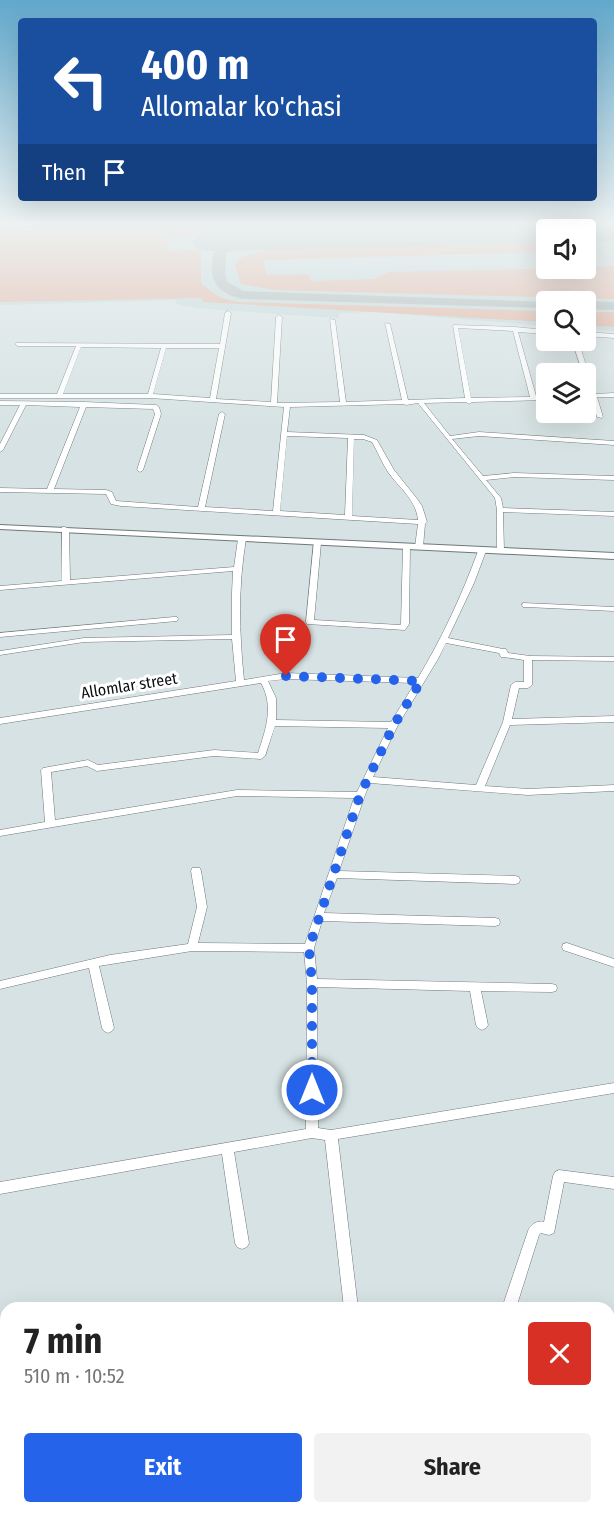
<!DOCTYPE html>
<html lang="en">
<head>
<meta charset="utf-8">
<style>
  :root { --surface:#fff; --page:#f2f2f2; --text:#222; --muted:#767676; --accent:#2563eb }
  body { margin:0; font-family:"Fira Sans Condensed",sans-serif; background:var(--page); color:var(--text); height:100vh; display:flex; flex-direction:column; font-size:22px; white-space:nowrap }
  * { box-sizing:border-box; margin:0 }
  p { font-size:20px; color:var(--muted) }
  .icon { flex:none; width:33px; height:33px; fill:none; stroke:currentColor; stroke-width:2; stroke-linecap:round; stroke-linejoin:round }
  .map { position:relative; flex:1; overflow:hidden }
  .details { position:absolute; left:0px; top:1302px; width:615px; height:212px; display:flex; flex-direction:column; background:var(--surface); border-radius:18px 18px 0 0; box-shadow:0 6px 24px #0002 }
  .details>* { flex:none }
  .hud { position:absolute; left:18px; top:18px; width:579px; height:183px; border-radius:6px; box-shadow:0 6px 24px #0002; background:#1a4fa0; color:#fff; overflow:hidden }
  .buttons { position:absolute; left:536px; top:219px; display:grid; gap:12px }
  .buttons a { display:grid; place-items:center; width:60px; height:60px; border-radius:6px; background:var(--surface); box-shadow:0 6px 24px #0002; font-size:30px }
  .pin { position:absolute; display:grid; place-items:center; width:51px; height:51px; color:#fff; margin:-62px -26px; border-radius:50% 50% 50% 0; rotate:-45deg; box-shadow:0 0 6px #0007 }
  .pin .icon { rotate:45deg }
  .me { position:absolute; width:66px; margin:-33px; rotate:0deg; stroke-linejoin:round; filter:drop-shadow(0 0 4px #0008) }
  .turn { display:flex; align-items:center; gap:21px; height:126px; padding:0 24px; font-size:27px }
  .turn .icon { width:78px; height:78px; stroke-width:2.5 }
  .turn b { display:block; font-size:42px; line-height:51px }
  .then { display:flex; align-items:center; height:57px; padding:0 24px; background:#0003; gap:12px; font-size:22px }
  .round { display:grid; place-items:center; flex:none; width:63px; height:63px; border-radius:6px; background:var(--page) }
  .summary { display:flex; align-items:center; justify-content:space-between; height:102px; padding:0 24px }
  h1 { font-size:36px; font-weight:700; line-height:45px }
  .primary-button { display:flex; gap:12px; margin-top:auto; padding:12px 24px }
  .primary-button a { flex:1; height:69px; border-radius:6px; background:var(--accent); color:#fff; font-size:24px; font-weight:700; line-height:69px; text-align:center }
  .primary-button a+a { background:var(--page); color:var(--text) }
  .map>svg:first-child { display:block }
</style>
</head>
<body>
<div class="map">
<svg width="614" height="1513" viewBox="0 0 614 1513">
  <rect width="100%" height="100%" fill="#d6e2e3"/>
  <path fill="#c0d5d8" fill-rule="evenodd" d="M0,225H614V331L585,329V302H546V326L375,312L340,313L338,318L291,315L197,308L176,304L175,300L0,305ZM546,230H585V268H546Z"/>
  <g fill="#e2ac97">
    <polygon points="0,225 596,225 168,237 167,251 201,250 201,283 219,297 236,302 546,311 546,322 204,302 201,298 0,302"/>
    <polygon points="546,241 546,252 263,260 267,275 308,274 312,281 373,279 389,272 585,268 614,266 614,299 274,290 241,284 235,265 242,257 272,248"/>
    <polygon points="585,312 614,312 614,327 585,325"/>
  </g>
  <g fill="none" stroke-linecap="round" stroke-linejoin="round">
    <g fill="#a5afb0" fill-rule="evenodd">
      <path d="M247,237L253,241L251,244L226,253L225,275L228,282L243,291L551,302H546V308L242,299C222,294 210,285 212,263C213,256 213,250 219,246C226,241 239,239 247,237Z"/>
      <polygon points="585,301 614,302 614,310 585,309 585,302 582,302"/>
    </g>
    <g fill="#a5afb0" fill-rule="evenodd">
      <polygon points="516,225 549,225 558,230 546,230 546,243 208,251 197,249 192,242 197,235 208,233"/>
      <polygon points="614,225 614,241 585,242 585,230 572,230 578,225"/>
    </g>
    <g stroke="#6e787a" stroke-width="1">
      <g id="minor">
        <path d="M228,311L231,313L216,399L271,402L276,317L279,315L282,317L277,403L340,402L330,319L335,320L346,402L402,400L385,323L390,324L408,400L465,398L453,325L515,327L546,330V334L518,332L536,396H546V400L472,402L469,404L466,402L424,403L450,436L479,432L614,441V445L479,436L452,439L483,476L514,473L614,476V480L514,477L486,480L501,498L503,508L614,512V516L503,512L504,551L500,553H497V510L495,498L418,403L406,405L403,404L290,407L287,432L364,435L377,440L394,470L418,500L422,506L427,522L425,524L423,547L419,549L415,547L418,524L121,506L111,504L106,494L0,492V488L47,489L80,407L26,405L3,450L0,452V444L20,405H0V401L84,402L156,405L159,407L161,414L143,470L140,472L137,470L155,414L153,409L86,407L54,489L106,490L112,492L116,501L198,507L219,414L222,412L225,414L205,507L273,511L284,407L150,398H0V394H57L76,346H18L15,344L16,343L220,344L225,313ZM458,328L513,331L530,397L471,398ZM81,347L161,348L148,394H63ZM166,348H219L210,398L153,394ZM287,436L348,438L345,515L280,511ZM354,439H363L372,442C378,452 382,463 388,472C399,488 416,499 418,520L352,516Z"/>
        <polygon points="585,332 614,334 614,338 585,336"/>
        <polygon points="572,340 578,340 595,394 614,393 614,397 597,397 603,417 602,418 597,417 591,398 585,398 585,394 590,394 585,380 585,374 583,374"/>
        <path d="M62,527H65L69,529L70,580L234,567L238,539L239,537H245L246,539C238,586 239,632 244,680L286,673L418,678C442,638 462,595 478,551L482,549L486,551L474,583L448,638L503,649H506L508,653L530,656L614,657V661L532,660V685L528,688H519L512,719L614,716V722L510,725L485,786L528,789L614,785V791L528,795L370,783L365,795L339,871L515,876L519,877L520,880L519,883L515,884L337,878L324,913L495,918L499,919L500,922L499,925L495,926L322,921L314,948L317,979L552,984L556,985L557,988L556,991L552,992L481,991L488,1025L486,1028L482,1030L478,1028L476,1025L470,991L317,987L318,1128L331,1130L614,1083V1093L338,1139L358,1308H344L325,1140L312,1138L234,1152L249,1243L247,1247L242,1249L237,1247L235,1243L222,1154L0,1194V1182L306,1129L307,983L304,952L192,951L99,966L114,1028L112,1031L108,1033L104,1031L102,1028L89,968L0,989V981L110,955L188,944L197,907L191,871L192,868H200L201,871L207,907L198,943L305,944L354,798L237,796L0,836V830L45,822L41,770L43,768L88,760L98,765L214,750L258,753C266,729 274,706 261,683L0,724V718L236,681L232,639L84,642L0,655V651L84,638L232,635V593L233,571L0,590V586L62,581ZM446,643L499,653L501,657H504L524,660V682H515L511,685L503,722L476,785L373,777L398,725L438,659ZM286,679L415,683L391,722L276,720V698L268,681ZM275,726L388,728L357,792L237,790L55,820L51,772L87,766L97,771L214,756L261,759L265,756Z"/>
        <polygon points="314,541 317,541 321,543 314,620 400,625 401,624 403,547 407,545 410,545 409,624 405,630 307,624 306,622"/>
        <polygon points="523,603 614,607 614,611 526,607 523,607 522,605"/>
        <polygon points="174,617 177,617 178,619 177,621 0,637 0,633"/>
        <polygon points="567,943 614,959 614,967 563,950 562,947 563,944"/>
        <path d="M559,1170L614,1177V1189L564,1182L554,1233L549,1235L541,1233L539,1235L516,1308H502L528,1231C530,1225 537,1220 544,1222L553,1176L555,1172Z"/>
        <polygon points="609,1436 614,1437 614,1451 609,1450"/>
        <polygon points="6,1450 6,1464 0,1465 0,1451"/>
      </g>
    </g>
    <g stroke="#6e787a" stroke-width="2">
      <polygon id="tertiary" points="0,525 614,553 614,559 0,529"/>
    </g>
    <use href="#minor" fill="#fff" fill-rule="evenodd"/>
    <use href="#tertiary" fill="#fff" fill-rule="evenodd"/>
  </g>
  <linearGradient id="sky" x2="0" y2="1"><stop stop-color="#61a8cc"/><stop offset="0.51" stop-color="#edf2f2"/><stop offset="1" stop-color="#edf2f2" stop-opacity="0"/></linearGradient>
  <rect width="614" height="437" fill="url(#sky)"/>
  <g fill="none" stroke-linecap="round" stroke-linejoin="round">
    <polyline stroke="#2563eb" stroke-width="10" stroke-dasharray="0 18" points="286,676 421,681 394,725 360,795 309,948 312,983 312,1090"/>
  </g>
  <g text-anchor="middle" stroke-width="6" stroke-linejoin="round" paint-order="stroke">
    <g font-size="16" fill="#0b0f10" stroke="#fff">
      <text transform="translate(129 685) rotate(-9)" y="6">Allomlar street</text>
    </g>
  </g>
</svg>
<div class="buttons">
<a><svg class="icon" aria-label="sound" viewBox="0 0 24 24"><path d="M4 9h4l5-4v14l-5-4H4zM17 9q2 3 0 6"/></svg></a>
<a><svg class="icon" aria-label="search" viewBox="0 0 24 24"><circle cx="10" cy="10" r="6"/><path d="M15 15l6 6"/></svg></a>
<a><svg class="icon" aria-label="layers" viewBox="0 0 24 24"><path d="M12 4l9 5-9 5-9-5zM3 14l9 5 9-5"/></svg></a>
</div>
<div class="pin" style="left:286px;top:676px;background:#d93025"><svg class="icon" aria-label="arrive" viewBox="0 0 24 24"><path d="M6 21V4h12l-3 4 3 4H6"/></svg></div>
<svg class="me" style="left:312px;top:1090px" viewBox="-20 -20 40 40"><circle r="17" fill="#2563eb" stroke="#fff" stroke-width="3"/><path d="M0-11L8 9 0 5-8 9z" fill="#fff"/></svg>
<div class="hud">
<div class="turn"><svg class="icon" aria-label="left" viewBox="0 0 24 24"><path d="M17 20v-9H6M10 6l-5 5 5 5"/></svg><div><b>400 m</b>Allomalar ko'chasi</div></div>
<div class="then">Then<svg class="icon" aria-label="arrive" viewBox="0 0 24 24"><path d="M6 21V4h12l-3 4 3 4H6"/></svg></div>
</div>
<section class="details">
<div class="summary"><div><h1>7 min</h1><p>510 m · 10:52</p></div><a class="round" style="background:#d93025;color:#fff"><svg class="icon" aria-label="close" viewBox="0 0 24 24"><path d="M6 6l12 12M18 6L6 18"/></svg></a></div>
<div class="primary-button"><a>Exit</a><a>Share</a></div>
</section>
</div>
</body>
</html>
